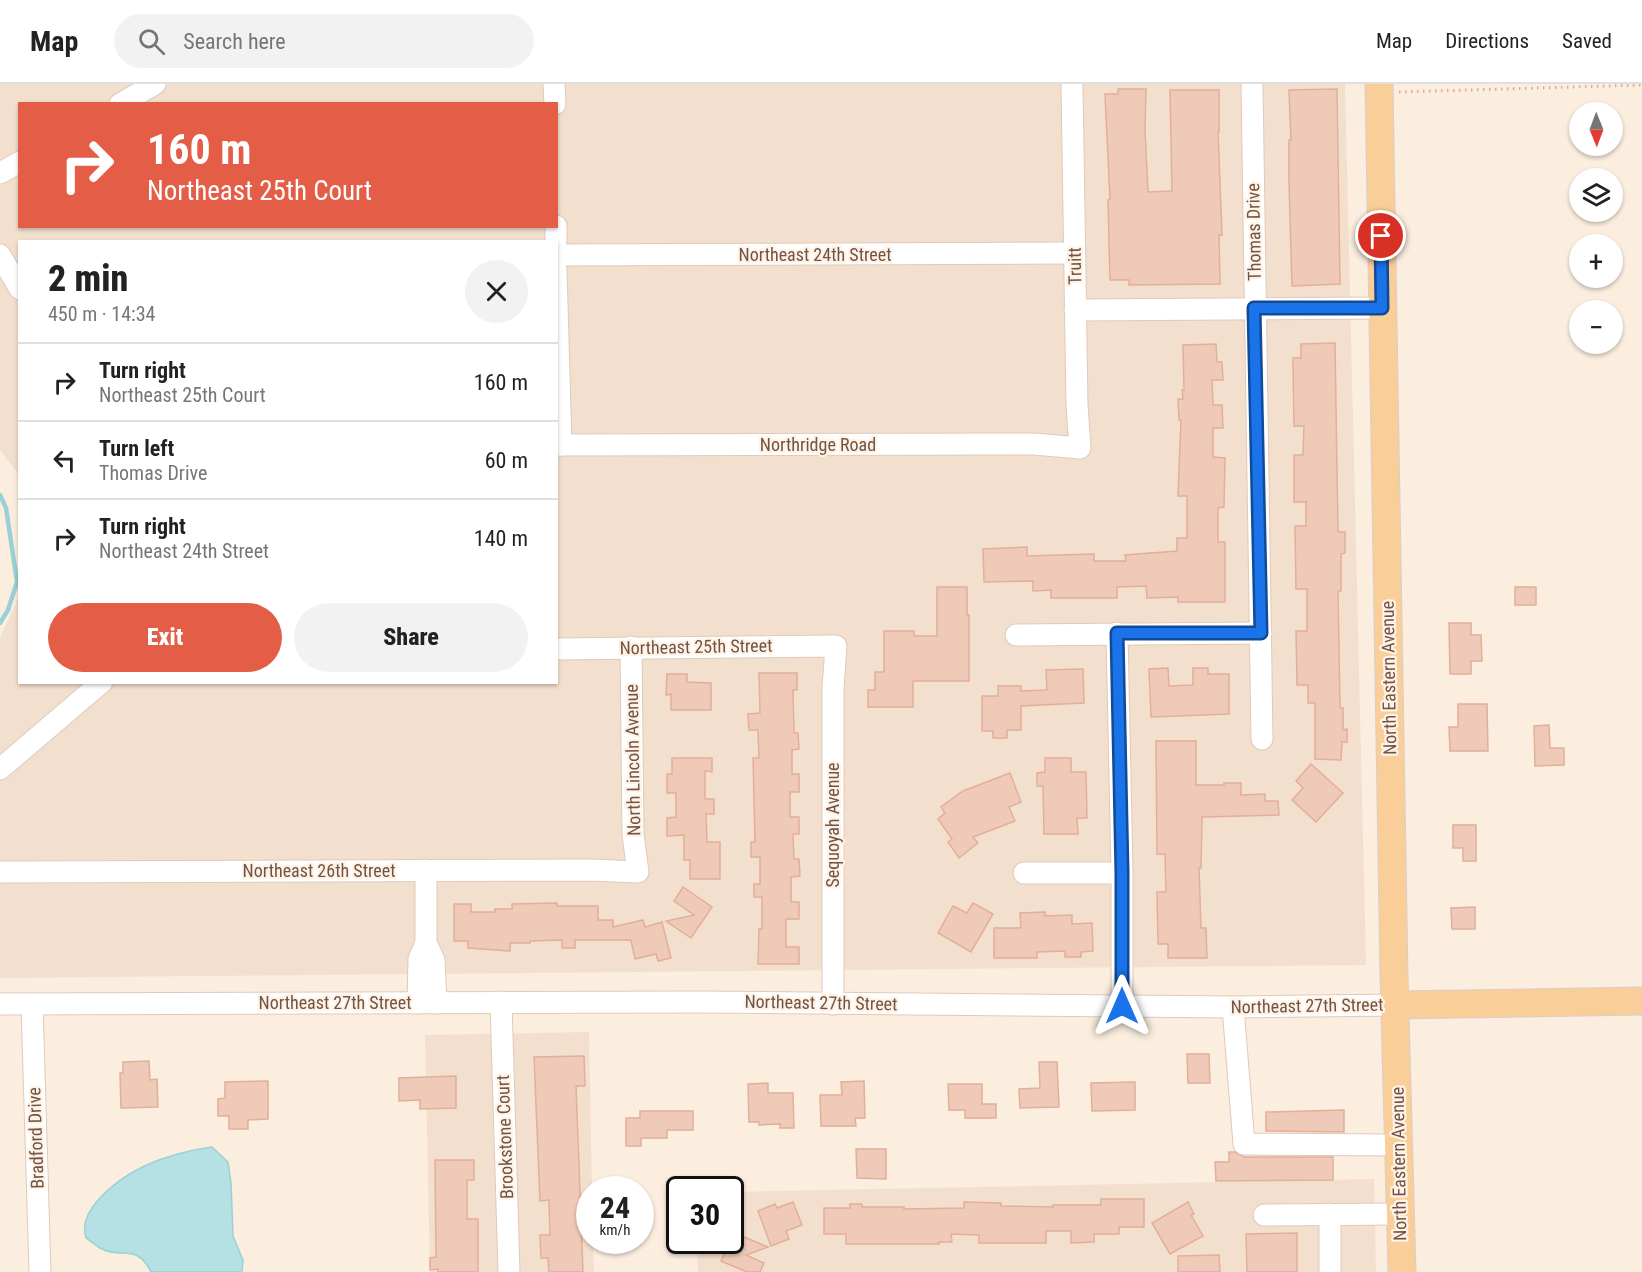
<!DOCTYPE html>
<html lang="en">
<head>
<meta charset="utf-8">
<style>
  :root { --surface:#fff; --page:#f2f2f2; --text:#222; --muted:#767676; --line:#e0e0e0; --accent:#e45d46 }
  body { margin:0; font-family:"Roboto Condensed",sans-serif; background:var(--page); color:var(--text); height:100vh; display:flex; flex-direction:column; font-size:22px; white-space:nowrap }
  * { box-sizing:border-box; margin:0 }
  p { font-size:20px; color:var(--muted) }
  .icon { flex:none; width:33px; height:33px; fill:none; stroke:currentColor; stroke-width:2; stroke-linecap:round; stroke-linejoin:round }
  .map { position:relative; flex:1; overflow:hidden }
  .sheet { position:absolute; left:18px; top:156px; width:540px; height:444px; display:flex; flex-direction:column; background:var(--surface); border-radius:0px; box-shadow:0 2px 4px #0004 }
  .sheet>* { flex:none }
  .guide { position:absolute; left:18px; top:18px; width:540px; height:126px; border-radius:0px; box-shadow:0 2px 4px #0004; background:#e45d46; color:#fff; overflow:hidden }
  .needle { width:39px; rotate:179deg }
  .controls { position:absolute; left:1569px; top:18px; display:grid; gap:12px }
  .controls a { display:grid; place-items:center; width:54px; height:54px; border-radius:50%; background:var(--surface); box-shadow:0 2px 4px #0004; font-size:30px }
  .speed { position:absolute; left:576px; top:1092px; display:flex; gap:12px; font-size:30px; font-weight:700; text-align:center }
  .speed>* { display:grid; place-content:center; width:78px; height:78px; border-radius:50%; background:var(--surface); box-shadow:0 2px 4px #0004; line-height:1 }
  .speed small { font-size:15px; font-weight:400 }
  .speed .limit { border:3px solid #111; border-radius:9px; background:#fff; color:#111 }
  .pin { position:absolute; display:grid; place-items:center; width:51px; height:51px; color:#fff; margin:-26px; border:3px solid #fff; border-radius:50%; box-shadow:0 2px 6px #0007 }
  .me { position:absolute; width:66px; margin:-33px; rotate:0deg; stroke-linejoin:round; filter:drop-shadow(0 0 4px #0008) }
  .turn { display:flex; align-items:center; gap:21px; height:126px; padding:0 30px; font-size:27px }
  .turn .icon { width:78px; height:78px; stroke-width:2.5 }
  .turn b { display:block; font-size:42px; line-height:51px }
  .round { display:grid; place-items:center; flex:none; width:63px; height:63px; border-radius:32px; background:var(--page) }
  .summary { display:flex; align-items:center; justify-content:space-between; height:102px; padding:0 30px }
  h1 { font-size:36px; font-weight:800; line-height:45px }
  .action { display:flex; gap:12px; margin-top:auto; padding:12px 30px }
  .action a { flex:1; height:69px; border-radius:36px; background:var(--accent); color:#fff; font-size:24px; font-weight:800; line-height:69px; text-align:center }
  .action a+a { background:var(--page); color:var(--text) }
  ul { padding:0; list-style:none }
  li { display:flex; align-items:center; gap:18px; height:78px; padding:0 30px; border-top:2px solid var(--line) }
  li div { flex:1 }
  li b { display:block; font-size:22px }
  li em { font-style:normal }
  header { display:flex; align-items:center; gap:36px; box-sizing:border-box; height:84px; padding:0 30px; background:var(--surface); border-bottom:2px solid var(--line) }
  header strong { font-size:28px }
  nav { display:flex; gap:33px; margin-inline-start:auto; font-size:21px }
  .search { width:420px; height:54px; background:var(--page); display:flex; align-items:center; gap:15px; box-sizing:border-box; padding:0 21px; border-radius:33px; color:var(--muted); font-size:22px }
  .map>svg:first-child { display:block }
</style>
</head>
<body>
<header>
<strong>Map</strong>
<div class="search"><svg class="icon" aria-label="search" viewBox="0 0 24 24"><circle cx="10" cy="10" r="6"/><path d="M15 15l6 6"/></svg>Search here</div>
<nav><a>Map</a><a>Directions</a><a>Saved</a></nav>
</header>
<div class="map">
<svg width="1642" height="1188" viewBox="0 0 1642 1188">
  <rect width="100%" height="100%" fill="#fbeedf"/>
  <g fill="#f3dfce" fill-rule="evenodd">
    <path d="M0,0H1345L1366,881L0,894V554L19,512L20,598H556V158H20L19,391L0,366ZM20,20H556V142H20Z"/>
    <polygon points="589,948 592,1105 590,1106 590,1156 593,1157 594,1188 430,1188 425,951"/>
    <polygon points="1374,1095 1376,1188 698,1188 697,1157 730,1156 731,1108"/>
  </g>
  <path fill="#b5e1e4" stroke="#9bd1d5" stroke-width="1.5" d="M212,1063L228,1078L231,1099L233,1152L243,1176L242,1188H151C137,1159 122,1175 102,1165C96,1162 91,1157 86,1154C81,1139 89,1126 99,1115C128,1083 169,1069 212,1063Z"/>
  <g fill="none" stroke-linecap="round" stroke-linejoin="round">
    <polyline stroke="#9bd1d5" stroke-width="4.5" points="0,411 6,424 17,498 8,526 0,539"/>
  </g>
  <g fill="#f0cab8" stroke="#e2af99" stroke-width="1.5">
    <polygon points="1118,5 1146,5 1145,47 1148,108 1172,107 1170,6 1219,6 1219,48 1218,48 1222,151 1219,151 1220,200 1129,201 1129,196 1110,196 1108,116 1110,115 1105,10 1118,10"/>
    <polygon points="1337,5 1340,200 1292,202 1289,98 1289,56 1291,56 1289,6"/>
    <polygon points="1335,259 1338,448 1345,448 1345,469 1341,470 1341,507 1338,507 1340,624 1343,624 1343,646 1347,645 1347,658 1342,658 1341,676 1315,675 1315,619 1308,619 1308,601 1297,601 1296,547 1307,547 1307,505 1296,505 1295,442 1306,442 1306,418 1294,418 1294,371 1303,371 1304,342 1294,342 1293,274 1301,274 1301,260"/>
    <polygon points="1216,260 1217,278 1222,278 1223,296 1212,296 1213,321 1222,321 1223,344 1213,344 1213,373 1225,374 1224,423 1218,424 1218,458 1225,458 1225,518 1178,518 1178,513 1147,514 1146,502 1117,503 1117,514 1051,514 1051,506 1033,507 1033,497 984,498 983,465 1027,463 1027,472 1094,470 1094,477 1126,477 1125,471 1177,467 1177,454 1187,454 1187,412 1178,412 1181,336 1179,336 1178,315 1183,315 1182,306 1184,306 1183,261"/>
    <polygon points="937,503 967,503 967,531 969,531 969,597 913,597 913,623 868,623 868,606 875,606 875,588 884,588 884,547 914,547 914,552 937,552"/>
    <rect x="1515" y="503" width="21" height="18"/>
    <polygon points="1449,539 1471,539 1471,551 1481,551 1482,577 1471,577 1471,590 1450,590"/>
    <polygon points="1168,584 1169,602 1193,601 1193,584 1208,584 1208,590 1229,590 1229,630 1151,633 1149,585"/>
    <polygon points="1083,585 1084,619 1021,622 1021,646 1007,646 1007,654 993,654 993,647 982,647 982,612 998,612 998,602 1021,602 1021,607 1047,606 1046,586"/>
    <polygon points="759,589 797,589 797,606 793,606 794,649 798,649 799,665 792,666 792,690 799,690 799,708 790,708 790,733 799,733 799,750 793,750 794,775 799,775 800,792 791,793 791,818 799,818 799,835 786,835 786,863 799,863 799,880 758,880 759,845 762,845 762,813 754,813 754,800 760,800 760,773 751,773 751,758 755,758 753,674 759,674 758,646 749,646 748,630 760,629"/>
    <polygon points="667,590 687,590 687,598 711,599 711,626 671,626 671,610 666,611"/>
    <polygon points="1458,620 1487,620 1488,667 1450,667 1449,643 1458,643"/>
    <polygon points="1549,641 1550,664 1564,664 1564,681 1535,682 1534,642"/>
    <polygon points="1156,657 1196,657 1196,701 1224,701 1224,699 1241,699 1241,711 1265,710 1265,717 1278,717 1279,731 1202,733 1201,784 1199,784 1201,844 1206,844 1207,874 1168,874 1168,860 1158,860 1157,808 1166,808 1165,770 1157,770"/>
    <polygon points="672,674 712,674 712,688 705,687 705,715 714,715 714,730 706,730 707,758 720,758 720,795 690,795 690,776 684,776 684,751 667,752 667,734 676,733 676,709 667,709 667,690 672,690"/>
    <polygon points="1045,674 1071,674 1071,688 1086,688 1087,734 1077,734 1078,750 1044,750 1043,702 1037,702 1037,689 1045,688"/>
    <polygon points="1311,680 1343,709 1316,738 1292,716 1303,704 1296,697"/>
    <polygon points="1010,689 1021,718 1009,723 1015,737 973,753 978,759 959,774 948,758 952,755 938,735 945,729 941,723 963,707"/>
    <polygon points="1453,741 1476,741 1476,777 1463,777 1463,764 1453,764"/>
    <polygon points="683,803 712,823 691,854 666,837 694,831 674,817"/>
    <polygon points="557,819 557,822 598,822 598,836 613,836 613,843 643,836 645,843 662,838 671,874 658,877 656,870 635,875 631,856 575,856 575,864 562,864 562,856 530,857 530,859 510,859 510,867 468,864 468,857 454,857 454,820 471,820 471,828 495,828 495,825 512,825 512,820"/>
    <polygon points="973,819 993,830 971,868 938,849 953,822 967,829"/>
    <polygon points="1475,823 1475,845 1452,845 1451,824"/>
    <polygon points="1045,828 1045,832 1072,831 1072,840 1092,839 1093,867 1081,868 1081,873 1065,873 1065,867 1037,868 1037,874 994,874 994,844 1021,844 1020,829"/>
    <polygon points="1187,970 1209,970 1210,999 1188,999"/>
    <polygon points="584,972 585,1002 576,1002 583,1188 549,1188 548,1174 541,1174 540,1151 550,1151 549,1116 540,1117 534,973"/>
    <polygon points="149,977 150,996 157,995 158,1023 121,1024 120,989 123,989 123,978"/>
    <polygon points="1039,978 1057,978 1059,1023 1020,1024 1019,1005 1040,1004"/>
    <polygon points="456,992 456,1024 420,1025 420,1016 399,1017 399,994"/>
    <polygon points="268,997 268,1035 248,1036 248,1045 229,1045 229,1032 218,1032 218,1015 225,1014 225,998"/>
    <polygon points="864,997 865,1034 855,1034 856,1042 821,1042 820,1011 842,1011 841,998"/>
    <polygon points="1135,998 1135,1026 1092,1027 1091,999"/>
    <polygon points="768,999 768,1009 793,1009 794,1044 780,1044 780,1040 759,1041 759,1038 749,1038 748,1000"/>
    <polygon points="948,1000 982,1000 982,1020 996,1020 996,1034 965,1034 965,1026 949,1026"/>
    <polygon points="1344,1026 1344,1048 1266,1047 1266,1028"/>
    <polygon points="640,1027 693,1027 693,1046 667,1046 667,1054 641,1054 641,1062 626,1062 626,1034 640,1034"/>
    <polygon points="856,1065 886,1065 886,1095 857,1094"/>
    <polygon points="1229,1068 1235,1068 1244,1073 1333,1073 1333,1096 1216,1097 1215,1078 1229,1078"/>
    <polygon points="435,1076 474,1076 474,1096 467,1096 467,1135 478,1135 478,1188 438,1188 438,1185 430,1186 430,1174 436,1173"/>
    <polygon points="1101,1115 1144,1115 1144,1143 1119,1143 1119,1150 1094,1150 1094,1158 1071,1159 1071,1147 1046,1147 1046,1159 979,1159 979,1151 951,1150 952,1158 939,1158 939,1160 846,1160 846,1150 824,1150 824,1124 850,1124 850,1120 862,1120 862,1123 904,1123 904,1125 964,1124 964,1118 1001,1119 1001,1122 1053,1123 1053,1121 1101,1121"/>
    <polygon points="793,1118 802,1141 786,1147 789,1155 771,1162 758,1127 775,1120 777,1124"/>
    <polygon points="1188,1118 1194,1130 1191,1131 1203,1152 1170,1170 1152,1139"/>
    <polygon points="730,1147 768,1163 746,1171 764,1179 760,1188 747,1188 721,1177 730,1156"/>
    <polygon points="1297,1149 1297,1188 1247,1188 1246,1150"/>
    <polygon points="1219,1171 1220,1188 1178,1188 1178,1172"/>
  </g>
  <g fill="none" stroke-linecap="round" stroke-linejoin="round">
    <g stroke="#dfcabc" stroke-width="23">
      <g id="minor">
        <polyline points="554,0 555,20"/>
        <polyline points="1252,0 1262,655"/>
        <polyline points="120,20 155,0"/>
        <polyline points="0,89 20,78"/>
        <polyline points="556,142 556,158"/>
        <polyline points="0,171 20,205"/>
        <polyline points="556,171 1074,169"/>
        <polyline points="556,185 561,361"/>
        <polyline points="1075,226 1382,224"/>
        <polyline points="556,361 1034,360 1080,364 1077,321 1072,0"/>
        <polyline points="1117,549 1122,789 1122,922"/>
        <polyline points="1016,551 1261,549"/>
        <polyline points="556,565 836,562 833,604 833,920"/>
        <polyline points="0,685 102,598"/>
        <polyline points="426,786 426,859 434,876 436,919"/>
        <polyline points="0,788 590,786 638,788 633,751 631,563"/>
        <polyline points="1024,789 1122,789"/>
        <polyline points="501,918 509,1188"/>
        <polyline points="418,919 419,875 426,859"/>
        <polyline points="0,920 699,918 1233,923 1395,921"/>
        <polyline points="32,920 40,1188"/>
        <polyline points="1233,923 1244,1060 1399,1061"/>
        <polyline points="1330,1130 1330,1188"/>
        <polyline points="1264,1131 1401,1130"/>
      </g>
    </g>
    <g stroke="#d7cfcc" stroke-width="29">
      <g id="major">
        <polyline points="1379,0 1394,892 1402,1188"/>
        <polyline points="1395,921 1642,917"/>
      </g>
    </g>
    <polyline stroke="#d4ad9c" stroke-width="3" stroke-dasharray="1.5 4.5" stroke-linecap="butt" points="1399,8 1642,1"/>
    <use href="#minor" stroke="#fff" stroke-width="21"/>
    <use href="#major" stroke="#f9ce98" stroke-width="27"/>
  </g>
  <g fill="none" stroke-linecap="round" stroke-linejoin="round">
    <g stroke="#114b97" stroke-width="15">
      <polyline id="route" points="1122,922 1122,789 1117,549 1261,549 1254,224 1382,224 1381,152"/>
    </g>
    <use href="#route" stroke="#1a73e8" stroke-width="10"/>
  </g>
  <g text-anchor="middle" stroke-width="4.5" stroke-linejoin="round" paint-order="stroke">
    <g font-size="18" fill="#715348" stroke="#fff3e5">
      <text transform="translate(1254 148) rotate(-91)" y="6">Thomas Drive</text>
      <text x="815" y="177">Northeast 24th Street</text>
      <text transform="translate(1075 182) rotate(-91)" y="6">Truitt</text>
      <text x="818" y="367">Northridge Road</text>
      <text transform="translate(696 563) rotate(-1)" y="6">Northeast 25th Street</text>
      <text transform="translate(1389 594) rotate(-91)" y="6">North Eastern Avenue</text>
      <text transform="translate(633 676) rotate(-91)" y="6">North Lincoln Avenue</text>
      <text transform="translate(833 741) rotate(-90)" y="6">Sequoyah Avenue</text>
      <text x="319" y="793">Northeast 26th Street</text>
      <text x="335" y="925">Northeast 27th Street</text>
      <text transform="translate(821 919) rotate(1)" y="6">Northeast 27th Street</text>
      <text transform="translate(1307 922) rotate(-1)" y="6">Northeast 27th Street</text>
      <text transform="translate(505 1053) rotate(-92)" y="6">Brookstone Court</text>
      <text transform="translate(36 1054) rotate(-92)" y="6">Bradford Drive</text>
      <text transform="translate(1399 1080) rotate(-91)" y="6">North Eastern Avenue</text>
    </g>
  </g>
</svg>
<div class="controls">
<a><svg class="needle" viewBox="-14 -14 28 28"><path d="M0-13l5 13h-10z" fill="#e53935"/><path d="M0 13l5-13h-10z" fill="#767676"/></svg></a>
<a><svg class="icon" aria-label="layers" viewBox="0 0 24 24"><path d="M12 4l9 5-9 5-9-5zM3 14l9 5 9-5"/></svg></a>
<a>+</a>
<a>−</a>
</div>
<div class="speed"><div>24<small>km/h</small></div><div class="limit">30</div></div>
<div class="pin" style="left:1381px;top:152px;background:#d93025"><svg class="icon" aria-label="arrive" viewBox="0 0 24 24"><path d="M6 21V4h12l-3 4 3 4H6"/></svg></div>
<svg class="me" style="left:1122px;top:922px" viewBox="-20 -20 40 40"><path d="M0-17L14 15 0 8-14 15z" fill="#1a73e8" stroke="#fff" stroke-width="4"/></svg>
<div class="guide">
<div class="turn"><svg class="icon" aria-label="right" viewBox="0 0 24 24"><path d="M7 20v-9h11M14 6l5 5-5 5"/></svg><div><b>160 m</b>Northeast 25th Court</div></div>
</div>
<section class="sheet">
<div class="summary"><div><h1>2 min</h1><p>450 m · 14:34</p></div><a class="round"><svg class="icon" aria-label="close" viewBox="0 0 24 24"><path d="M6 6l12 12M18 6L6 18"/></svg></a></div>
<ul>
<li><svg class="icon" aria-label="right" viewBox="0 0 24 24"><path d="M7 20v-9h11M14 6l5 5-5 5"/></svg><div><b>Turn right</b><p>Northeast 25th Court</p></div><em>160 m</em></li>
<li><svg class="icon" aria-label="left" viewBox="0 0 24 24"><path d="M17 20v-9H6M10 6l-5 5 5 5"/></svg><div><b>Turn left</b><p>Thomas Drive</p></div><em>60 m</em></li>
<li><svg class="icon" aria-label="right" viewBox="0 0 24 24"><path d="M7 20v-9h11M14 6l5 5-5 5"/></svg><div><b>Turn right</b><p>Northeast 24th Street</p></div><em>140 m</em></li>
</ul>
<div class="action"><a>Exit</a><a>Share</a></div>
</section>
</div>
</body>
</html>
